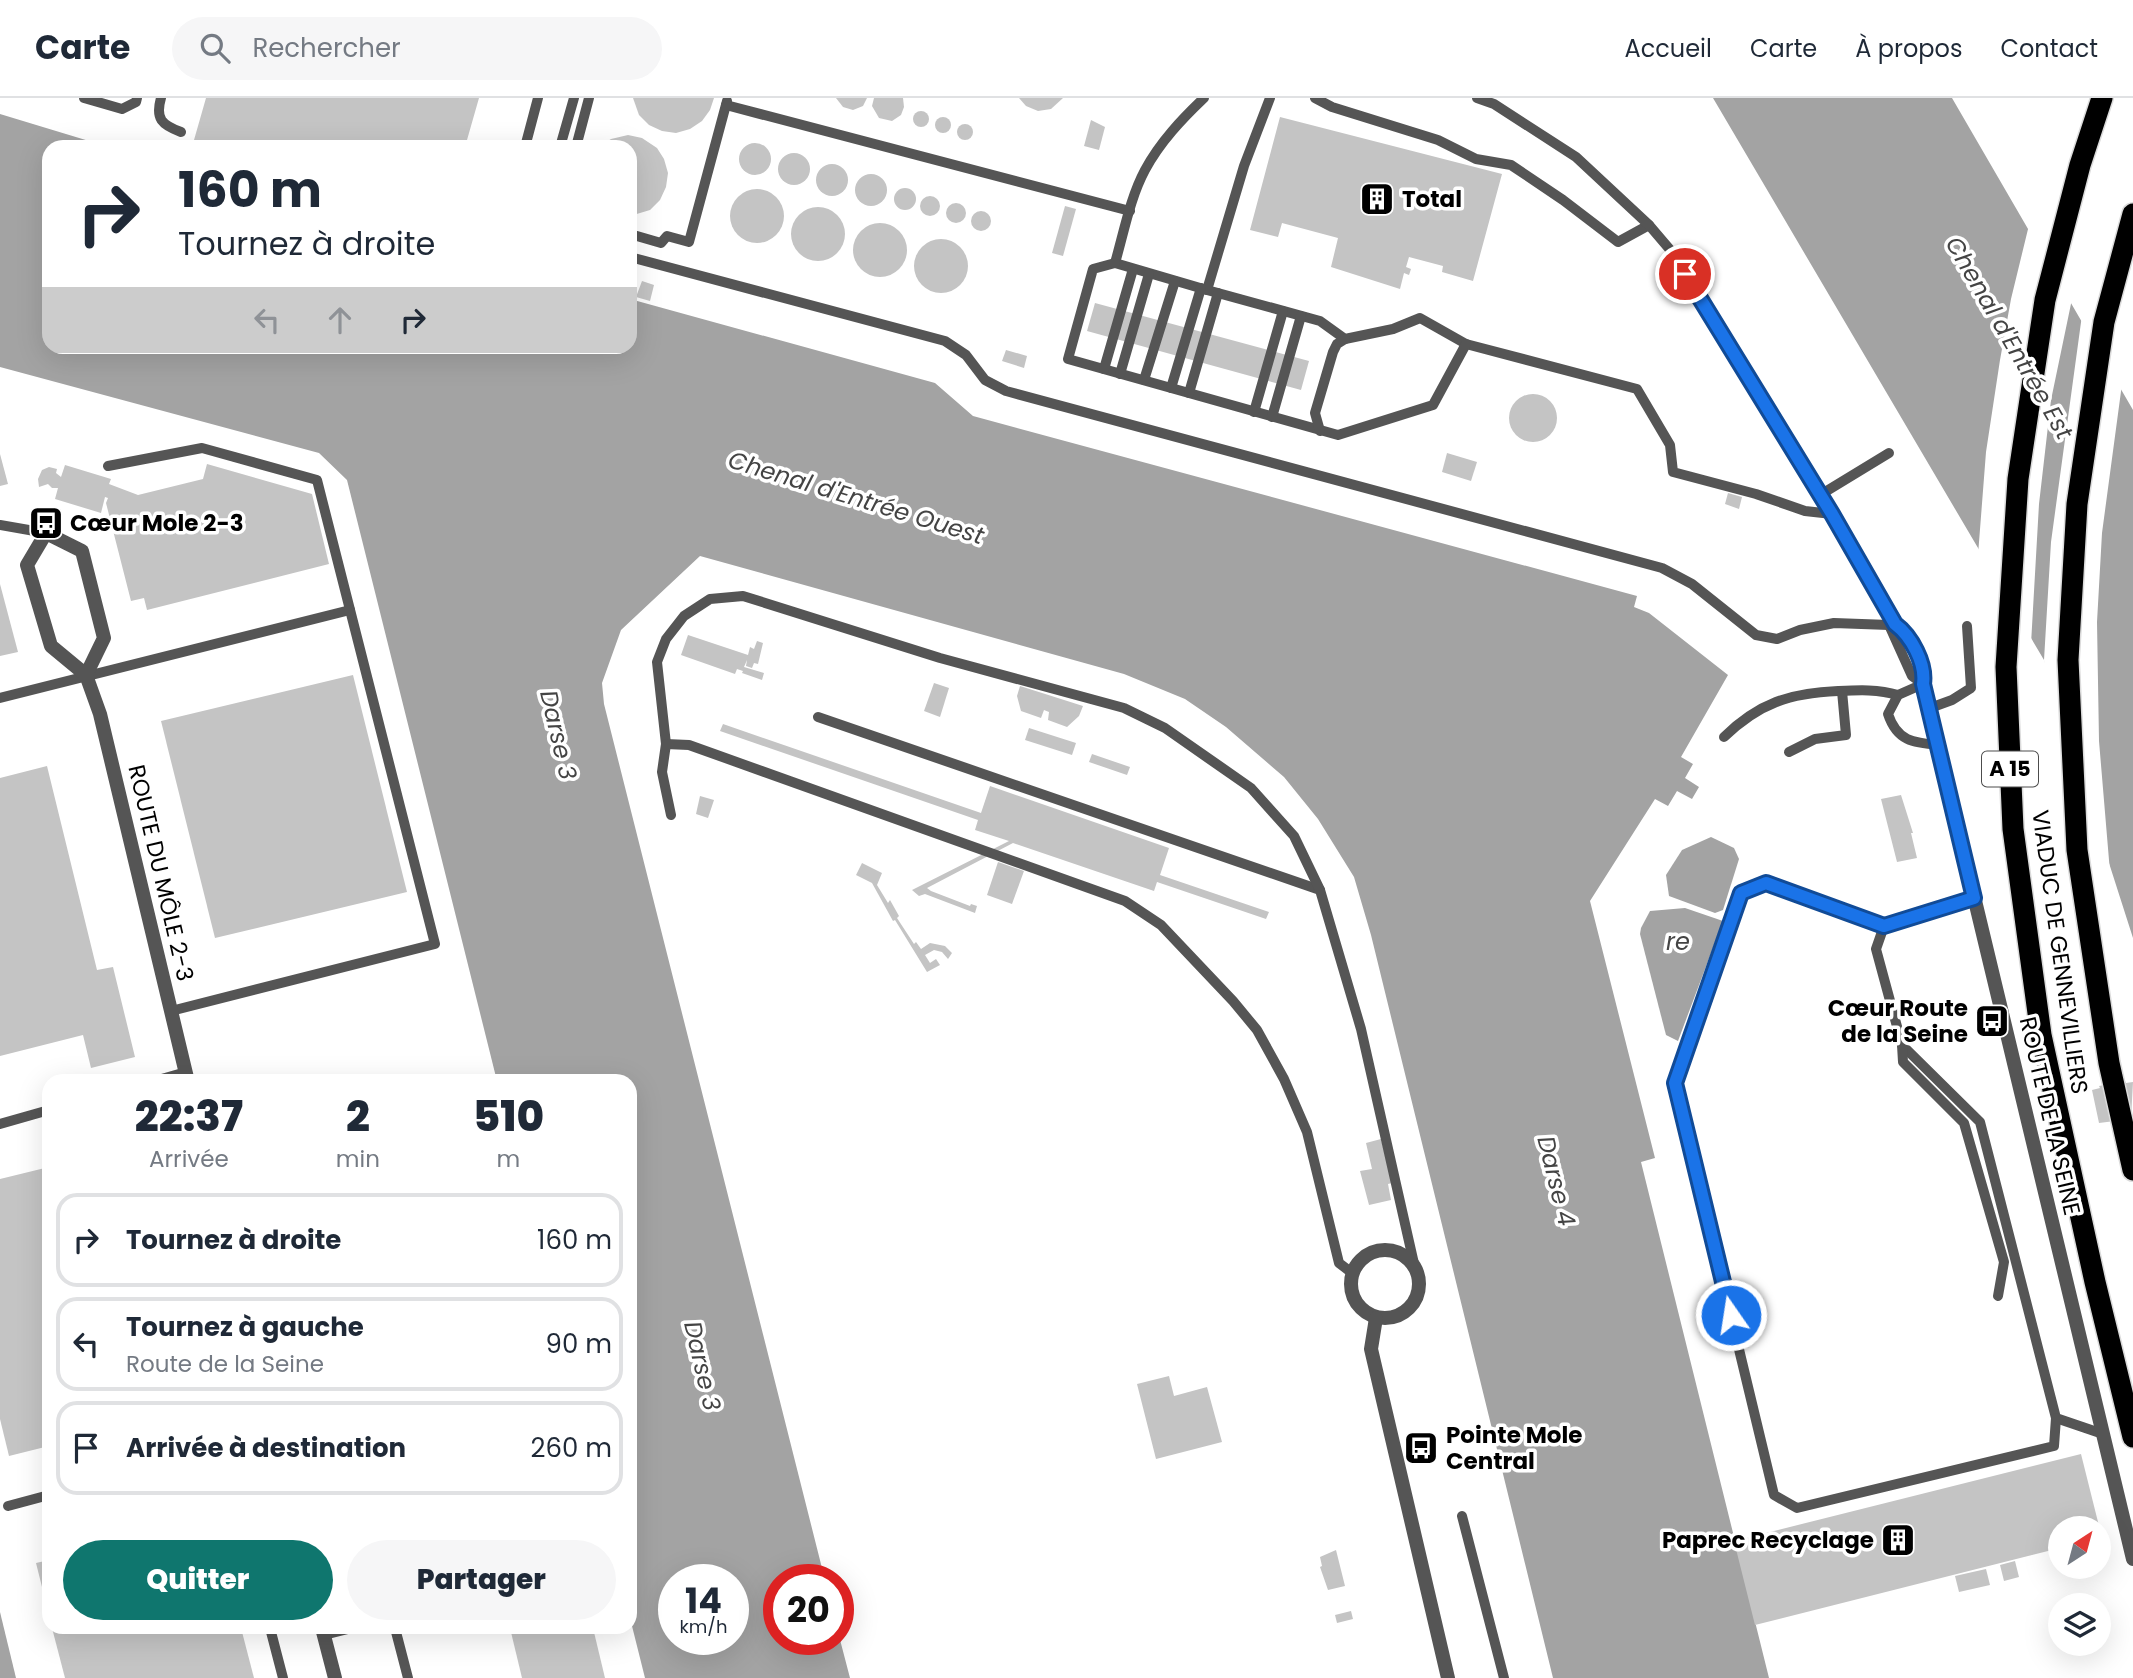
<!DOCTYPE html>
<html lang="fr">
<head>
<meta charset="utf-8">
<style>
  :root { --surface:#fff; --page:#f6f6f7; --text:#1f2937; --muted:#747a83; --line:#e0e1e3; --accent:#0f766e }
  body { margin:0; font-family:Poppins,sans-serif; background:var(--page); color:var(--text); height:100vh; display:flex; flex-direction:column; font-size:26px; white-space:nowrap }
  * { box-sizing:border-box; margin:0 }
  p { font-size:23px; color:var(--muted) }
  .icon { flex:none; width:38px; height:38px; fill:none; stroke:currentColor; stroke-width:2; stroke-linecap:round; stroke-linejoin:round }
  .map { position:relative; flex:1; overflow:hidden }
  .sheet { position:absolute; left:42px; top:976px; width:595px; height:560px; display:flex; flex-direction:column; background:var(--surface); border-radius:21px; box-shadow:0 7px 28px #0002 }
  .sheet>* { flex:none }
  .guide { position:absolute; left:42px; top:42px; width:595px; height:214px; border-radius:21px; box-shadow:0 7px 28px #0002; background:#fff; color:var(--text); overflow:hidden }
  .needle { width:46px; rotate:36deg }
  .fabs { position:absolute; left:2048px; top:1418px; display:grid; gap:14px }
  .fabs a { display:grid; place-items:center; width:63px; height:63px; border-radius:50%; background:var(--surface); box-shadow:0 7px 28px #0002; font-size:35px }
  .speed { position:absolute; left:658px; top:1466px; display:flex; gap:14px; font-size:35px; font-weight:700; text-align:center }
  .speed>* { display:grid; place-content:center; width:91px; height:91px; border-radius:50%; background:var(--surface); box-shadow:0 7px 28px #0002; line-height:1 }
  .speed small { font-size:18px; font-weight:400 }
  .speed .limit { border:10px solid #d22; background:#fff; color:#111 }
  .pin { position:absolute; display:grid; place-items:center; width:60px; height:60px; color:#fff; margin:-30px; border:4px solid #fff; border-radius:50%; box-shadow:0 2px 7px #0007 }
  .me { position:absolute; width:77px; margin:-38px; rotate:347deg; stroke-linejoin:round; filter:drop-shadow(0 0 5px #0008) }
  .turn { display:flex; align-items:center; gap:24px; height:147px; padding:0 21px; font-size:32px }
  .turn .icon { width:91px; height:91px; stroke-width:2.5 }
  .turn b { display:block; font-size:49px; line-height:60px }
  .lanes { display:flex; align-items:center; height:66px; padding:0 21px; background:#0003; justify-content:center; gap:35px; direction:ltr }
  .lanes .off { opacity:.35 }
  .eta { display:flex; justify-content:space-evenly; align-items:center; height:119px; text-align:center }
  .eta b { font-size:42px; font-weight:800; line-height:49px }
  .action { display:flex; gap:14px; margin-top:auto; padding:14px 21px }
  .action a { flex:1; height:80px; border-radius:42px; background:var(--accent); color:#fff; font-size:28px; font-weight:800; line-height:80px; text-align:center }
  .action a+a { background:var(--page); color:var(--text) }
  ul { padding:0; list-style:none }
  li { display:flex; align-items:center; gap:21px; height:94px; margin:0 14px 10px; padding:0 7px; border:4px solid var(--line); border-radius:21px }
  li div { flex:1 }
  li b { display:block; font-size:26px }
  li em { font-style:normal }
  header { display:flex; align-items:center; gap:42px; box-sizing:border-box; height:98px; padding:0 35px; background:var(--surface); border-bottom:2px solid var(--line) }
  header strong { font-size:33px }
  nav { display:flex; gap:38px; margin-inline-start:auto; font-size:24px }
  .search { width:490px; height:63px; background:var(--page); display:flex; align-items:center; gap:18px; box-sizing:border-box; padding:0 24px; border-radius:38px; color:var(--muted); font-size:26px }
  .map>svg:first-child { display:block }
</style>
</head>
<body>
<header>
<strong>Carte</strong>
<div class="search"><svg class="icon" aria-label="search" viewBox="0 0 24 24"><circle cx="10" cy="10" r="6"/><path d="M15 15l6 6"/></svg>Rechercher</div>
<nav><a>Accueil</a><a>Carte</a><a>À propos</a><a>Contact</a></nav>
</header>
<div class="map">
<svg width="2133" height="1580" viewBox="0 0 2133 1580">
  <rect width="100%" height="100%" fill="#fff"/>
  <g fill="#a3a3a3" fill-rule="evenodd">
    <polygon points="1713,0 1952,0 2133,312 2133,840 2044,562"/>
    <path d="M0,16L89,43L93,49H49V248H630V201L935,285L973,318L1637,498L1634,509L1649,515L1728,577L1681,659L1693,666L1685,680L1699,689L1692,701L1677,693L1668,708L1655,701L1590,803L1655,1060L1641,1064L1769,1580H1553L1371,837L1354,779L1318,721L1284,679L1226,629L1185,601L1124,576L700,458L621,532L602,585L604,606L825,1482H779V1542H838V1534L850,1580H645L630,1520V984L497,983L347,382L319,355L0,269ZM674,1482H733V1542H674Z"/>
    <polygon points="1711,739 1734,750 1739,761 1723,812 1715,815 1669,798 1666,777 1682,752"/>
    <polygon points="1685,810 1723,823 1678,943 1666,937 1640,836 1641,830 1650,813"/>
    <polygon points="0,1514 16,1580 0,1580"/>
  </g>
  <g fill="#fff">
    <polygon points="2029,127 2072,201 2051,302 2039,406 2031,546 1978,457 1986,354 2000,262 2011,201"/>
    <polygon points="2082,217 2122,286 2102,435 2097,524 2099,643 2110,774 2045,576 2044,562 2051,444"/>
  </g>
  <g fill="#c4c4c4">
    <polygon points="206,0 479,0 465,49 283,49 272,46 271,49 192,49"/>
    <polygon points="633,0 714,0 710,12 702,23 690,31 676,35 662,33 649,27 639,17"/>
    <polygon points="836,0 867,0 863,8 853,12 843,9"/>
    <polygon points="874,0 903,0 904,9 901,17 892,23 879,20 872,8"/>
    <polygon points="1019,0 1063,0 1051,11 1038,13 1026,8"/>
    <circle cx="921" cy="21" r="8"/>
    <circle cx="943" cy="27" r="8"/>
    <polygon points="1280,19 1502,76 1473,183 1442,174 1443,168 1409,159 1406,169 1411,171 1409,177 1404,175 1400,191 1331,169 1338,140 1282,125 1278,139 1250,132"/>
    <polygon points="1091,22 1105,29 1099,52 1084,48"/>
    <circle cx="965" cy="34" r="8"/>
    <polygon points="628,37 642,40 657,50 664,61 668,75 666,89 660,102 650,112 630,118 630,49 599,49 611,41"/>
    <circle cx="755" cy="61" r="16"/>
    <circle cx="794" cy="71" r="16"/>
    <circle cx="832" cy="82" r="16"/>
    <circle cx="871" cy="92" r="16"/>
    <circle cx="905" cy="101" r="11"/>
    <circle cx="757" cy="118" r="27"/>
    <circle cx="930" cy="108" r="10"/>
    <circle cx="956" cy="115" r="10"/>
    <polygon points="1065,108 1076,111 1063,158 1052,155"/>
    <circle cx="818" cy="136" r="27"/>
    <circle cx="981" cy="123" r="10"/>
    <circle cx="880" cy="152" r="27"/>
    <circle cx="941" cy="168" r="27"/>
    <polygon points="642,183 654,187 650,203 636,199"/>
    <polygon points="1095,205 1309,263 1301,292 1087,233"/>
    <polygon points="1006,252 1027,258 1024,270 1002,263"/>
    <circle cx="1533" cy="320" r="24"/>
    <polygon points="1447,355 1477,364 1471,383 1442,374"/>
    <polygon points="0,356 8,386 0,388"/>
    <polygon points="207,366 312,396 329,466 147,512 144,500 131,503 106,405 108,400 105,399 101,415 55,401 58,390 52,390 48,386 39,389 38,381 42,372 49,369 57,371 56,375 61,379 65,367 111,381 109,386 138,397 203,381"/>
    <polygon points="1728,395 1742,399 1739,411 1725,406"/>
    <polygon points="0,486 18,554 0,558"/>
    <polygon points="688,537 748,557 750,549 754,551 757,543 763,545 758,566 754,565 752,570 746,568 747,562 744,569 764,575 762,582 742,575 743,573 737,571 735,576 681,557"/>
    <polygon points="353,577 407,794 215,840 161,623"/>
    <polygon points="934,585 949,590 940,619 924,613"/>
    <polygon points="1020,588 1083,608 1079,618 1067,629 1048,622 1049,614 1044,612 1041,620 1021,613 1017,598"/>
    <polygon points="723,626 981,715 990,688 1169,750 1160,777 1269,814 1266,821 1157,784 1154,793 1013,745 927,790 931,793 970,808 971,806 977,808 975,815 925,796 919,798 912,792 1009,743 975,732 978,722 720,633"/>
    <polygon points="1029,630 1076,645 1072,657 1025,642"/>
    <polygon points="1092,656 1130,669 1127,677 1089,664"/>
    <polygon points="47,668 97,872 113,869 135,959 91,970 83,937 0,958 0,680"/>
    <polygon points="1901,697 1913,735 1911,735 1917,760 1897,764 1881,701"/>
    <polygon points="700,698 714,702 708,720 696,716"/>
    <polygon points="998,764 1024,773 1012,806 987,797"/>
    <polygon points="862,765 882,775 877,787 888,805 890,802 899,818 897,820 914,846 916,844 921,851 930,845 945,848 952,855 948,861 942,854 934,852 925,857 930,865 936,861 940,867 927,874 895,822 893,823 872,785 856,777"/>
    <polygon points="1962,932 1964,941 1948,945 1946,936"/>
    <polygon points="2125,983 2126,985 2133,984 2131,1021 2099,1025 2092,992 2100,990 2099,988"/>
    <polygon points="1381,1041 1392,1085 1388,1086 1391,1102 1369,1107 1360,1073 1372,1071 1366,1045"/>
    <polygon points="49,1069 49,1348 9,1358 0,1321 0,1081"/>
    <polygon points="1169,1278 1174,1298 1207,1289 1222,1344 1156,1361 1137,1286"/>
    <polygon points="2081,1356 2102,1440 2098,1441 2098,1430 2060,1430 2060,1450 1755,1527 1734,1443"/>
    <polygon points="1336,1452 1345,1488 1328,1492 1320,1469 1322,1468 1320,1459"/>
    <polygon points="49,1462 49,1513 48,1513 36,1465"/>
    <polygon points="2015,1463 2019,1479 2004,1483 2000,1467"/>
    <polygon points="1986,1471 1990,1487 1959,1494 1955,1478"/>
    <polygon points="1351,1513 1353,1521 1337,1525 1335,1517"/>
    <polygon points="52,1530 241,1530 254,1580 65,1580"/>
    <polygon points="510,1530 593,1530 605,1580 522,1580"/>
  </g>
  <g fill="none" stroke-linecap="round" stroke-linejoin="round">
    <g stroke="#dbdbdb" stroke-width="24">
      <g id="highway">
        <polyline points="2102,0 2080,67 2045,202 2018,381 2006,569 2013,731 2041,937 2095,1184 2133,1339"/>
        <polyline points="2133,116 2104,224 2077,406 2068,562 2077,752 2109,965 2133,1072"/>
      </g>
    </g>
    <g stroke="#555" stroke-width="10">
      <polyline points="84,0 122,11 136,4 137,0"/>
      <path d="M161,0C155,21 162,27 181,34"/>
      <path d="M1204,0C1182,21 1160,44 1145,72C1130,100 1124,134 1115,165L1207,192"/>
      <polyline points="1270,0 1244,68 1207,192 1320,223 1345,241 1393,231 1420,220 1466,246 1637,291 1670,347 1673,374 1756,396 1805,413 1832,416"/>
      <polyline points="1315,0 1332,9 1438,42 1476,61 1511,67 1563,102 1618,144 1649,127"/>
      <path d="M1477,0L1494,6L1576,59L1649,127L1672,154L1832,416L1895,526C1911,538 1926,565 1923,586"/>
      <polyline points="726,7 1130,113"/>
      <polyline points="525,49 538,0"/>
      <polyline points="560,49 574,0"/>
      <polyline points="576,49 589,0"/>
      <polyline points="630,136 661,145 667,138 689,144 727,3"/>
      <polyline points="630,159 945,243 966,257 985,282 1006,293 1662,470 1692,486 1756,537 1777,541 1800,532 1834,525 1889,527 1895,526"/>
      <polyline points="1115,165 1093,171 1068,261 1338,337 1433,307 1466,246"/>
      <polyline points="1104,271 1133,171"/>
      <polyline points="1120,276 1149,176"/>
      <polyline points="1144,282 1175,183"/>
      <polyline points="1171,290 1201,190"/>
      <polyline points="1189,295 1218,195"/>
      <polyline points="1254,314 1283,213"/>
      <polyline points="1272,319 1301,218"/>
      <polyline points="1320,333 1315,315 1333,254 1337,246 1345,241"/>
      <polyline points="108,368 202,350 317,382 435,846 171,913"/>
      <polyline points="1820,397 1889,355"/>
      <polyline points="0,427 46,435"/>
      <polyline points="1889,527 1912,578 1923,586"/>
      <path d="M1923,586L1898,597L1888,616C1897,643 1913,645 1939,647"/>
      <polyline points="0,600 350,512"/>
      <polyline points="1930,610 1952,602 1971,590 1967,528"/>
      <polyline points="818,619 1320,792 1361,931 1415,1170"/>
      <path d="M1724,639C1759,605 1790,595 1838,593C1859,592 1878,591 1898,597"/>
      <polyline points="666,646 657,564 666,541 684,518 710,501 743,498 940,560 1124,610 1165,630 1251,690 1294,738 1320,792"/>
      <polyline points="1789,654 1815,641 1846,637 1842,593"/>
      <polyline points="671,717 662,674 666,646 689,647 1125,803 1161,827 1233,903 1257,932 1284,981 1307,1034 1339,1165 1352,1175"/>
      <polyline points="1884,828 1974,800"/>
      <polyline points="1902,947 1980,1024 2056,1320 2103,1336"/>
      <polyline points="151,984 186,974"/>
      <polyline points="0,1026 49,1012"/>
      <polyline points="1998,1198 2004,1164 1964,1025 1903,964 1902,947 1876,851 1884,828 1766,785 1740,795 1675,985 1774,1397 1797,1410 2054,1348 2056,1320"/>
      <polyline points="8,1408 49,1397"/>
      <polyline points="1462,1418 1504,1580"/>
      <polyline points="270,1530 283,1580"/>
      <polyline points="395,1530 408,1580"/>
      <polyline points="324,1537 352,1530"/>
    </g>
    <g stroke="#555" stroke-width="14">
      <polyline points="86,577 104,540 82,453 46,435 27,467 51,548 86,577 100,616 188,984"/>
      <polyline points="1923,586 2133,1461"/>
      <circle cx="1385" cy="1186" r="34"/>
      <polyline points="1376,1220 1371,1251 1448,1580"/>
      <polyline points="322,1530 335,1580"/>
    </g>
    <use href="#highway" stroke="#000" stroke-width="21"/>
  </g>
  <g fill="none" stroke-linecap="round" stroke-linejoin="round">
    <g stroke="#114b97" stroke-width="18">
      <path id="route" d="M1685,176L1832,416L1895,526C1911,538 1926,565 1923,586L1974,800L1884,828L1766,785L1741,795L1675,985L1731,1217"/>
    </g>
    <use href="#route" stroke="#1a73e8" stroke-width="12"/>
  </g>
  <defs>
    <g id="building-square" transform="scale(1.75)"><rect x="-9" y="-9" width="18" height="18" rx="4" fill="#000" stroke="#fff"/><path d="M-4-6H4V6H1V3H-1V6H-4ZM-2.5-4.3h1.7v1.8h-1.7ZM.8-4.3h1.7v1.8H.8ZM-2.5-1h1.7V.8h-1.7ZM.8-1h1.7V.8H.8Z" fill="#fff"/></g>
    <g id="bus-square" transform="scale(1.75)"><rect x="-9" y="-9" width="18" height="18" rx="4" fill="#000" stroke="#fff"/><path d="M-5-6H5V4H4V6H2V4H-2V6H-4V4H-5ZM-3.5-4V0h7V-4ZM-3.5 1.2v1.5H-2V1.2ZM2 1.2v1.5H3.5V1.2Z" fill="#fff"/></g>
  </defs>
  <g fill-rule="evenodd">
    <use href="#building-square" x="1377" y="101"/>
    <use href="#bus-square" x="46" y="425"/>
    <use href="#bus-square" x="1992" y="923"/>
    <use href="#bus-square" x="1421" y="1350"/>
    <use href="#building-square" x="1898" y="1442"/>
  </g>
  <g text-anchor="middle" stroke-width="7" stroke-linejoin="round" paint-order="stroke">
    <rect fill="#fff" stroke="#4c4c4c" stroke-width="2" x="1982" y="653.5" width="56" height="35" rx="5"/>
    <g font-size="21" font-weight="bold" fill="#000">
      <text x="2010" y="678">A 15</text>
    </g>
    <g font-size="23" font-weight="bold" fill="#000" stroke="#fff" text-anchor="start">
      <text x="1402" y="109">Total</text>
      <text x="70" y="433">Cœur Mole 2-3</text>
      <text x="1968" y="918" text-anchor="end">Cœur Route<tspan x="1968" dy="26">de la Seine</tspan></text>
      <text x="1446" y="1345">Pointe Mole<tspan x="1446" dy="26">Central</tspan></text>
      <text x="1874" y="1450" text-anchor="end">Paprec Recyclage</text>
    </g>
    <g font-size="23" fill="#000" stroke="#fff">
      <text transform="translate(161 775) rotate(77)" y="8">ROUTE DU MÔLE 2-3</text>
      <text transform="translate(2060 854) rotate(82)" y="8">VIADUC DE GENNEVILLIERS</text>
      <text transform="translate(2050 1018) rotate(77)" y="8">ROUTE DE LA SEINE</text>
    </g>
    <g font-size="24" font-style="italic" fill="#444" stroke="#fff">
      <text transform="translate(2009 240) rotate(60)" y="8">Chenal d'Entrée Est</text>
      <text transform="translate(856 400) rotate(17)" y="8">Chenal d'Entrée Ouest</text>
      <text transform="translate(558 637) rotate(77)" y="8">Darse 3</text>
      <text x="1678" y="852">re</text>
      <text transform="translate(1556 1083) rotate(76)" y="8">Darse 4</text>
      <text transform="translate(702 1268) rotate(77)" y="8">Darse 3</text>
    </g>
  </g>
</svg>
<div class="fabs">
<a><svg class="needle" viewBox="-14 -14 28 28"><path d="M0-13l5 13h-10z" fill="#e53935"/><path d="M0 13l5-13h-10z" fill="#747a83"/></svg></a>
<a><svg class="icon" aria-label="layers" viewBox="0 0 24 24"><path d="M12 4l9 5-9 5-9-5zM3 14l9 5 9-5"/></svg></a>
</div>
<div class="speed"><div>14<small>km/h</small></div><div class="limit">20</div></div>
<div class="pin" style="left:1685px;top:176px;background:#d93025"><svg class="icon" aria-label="arrive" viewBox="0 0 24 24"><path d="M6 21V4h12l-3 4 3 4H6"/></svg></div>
<svg class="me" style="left:1731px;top:1217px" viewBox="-20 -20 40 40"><circle r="17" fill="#1a73e8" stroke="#fff" stroke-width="3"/><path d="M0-11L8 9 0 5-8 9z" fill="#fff"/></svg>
<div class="guide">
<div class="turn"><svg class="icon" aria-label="right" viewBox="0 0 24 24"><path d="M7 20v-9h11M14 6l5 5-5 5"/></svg><div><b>160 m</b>Tournez à droite</div></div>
<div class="lanes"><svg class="icon off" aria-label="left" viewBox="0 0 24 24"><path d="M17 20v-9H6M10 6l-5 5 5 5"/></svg><svg class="icon off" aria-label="ahead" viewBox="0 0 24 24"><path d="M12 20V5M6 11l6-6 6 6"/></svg><svg class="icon" aria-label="right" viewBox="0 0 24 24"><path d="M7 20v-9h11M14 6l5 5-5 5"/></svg></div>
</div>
<section class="sheet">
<div class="eta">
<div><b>22:37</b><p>Arrivée</p></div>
<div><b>2</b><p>min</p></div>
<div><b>510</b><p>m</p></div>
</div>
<ul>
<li><svg class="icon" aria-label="right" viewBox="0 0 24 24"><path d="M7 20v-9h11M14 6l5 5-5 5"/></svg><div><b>Tournez à droite</b></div><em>160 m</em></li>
<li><svg class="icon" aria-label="left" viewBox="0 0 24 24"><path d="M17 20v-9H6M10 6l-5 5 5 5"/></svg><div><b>Tournez à gauche</b><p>Route de la Seine</p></div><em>90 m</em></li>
<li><svg class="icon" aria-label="arrive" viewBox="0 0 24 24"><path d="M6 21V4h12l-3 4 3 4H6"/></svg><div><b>Arrivée à destination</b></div><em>260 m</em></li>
</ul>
<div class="action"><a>Quitter</a><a>Partager</a></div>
</section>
</div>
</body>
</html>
